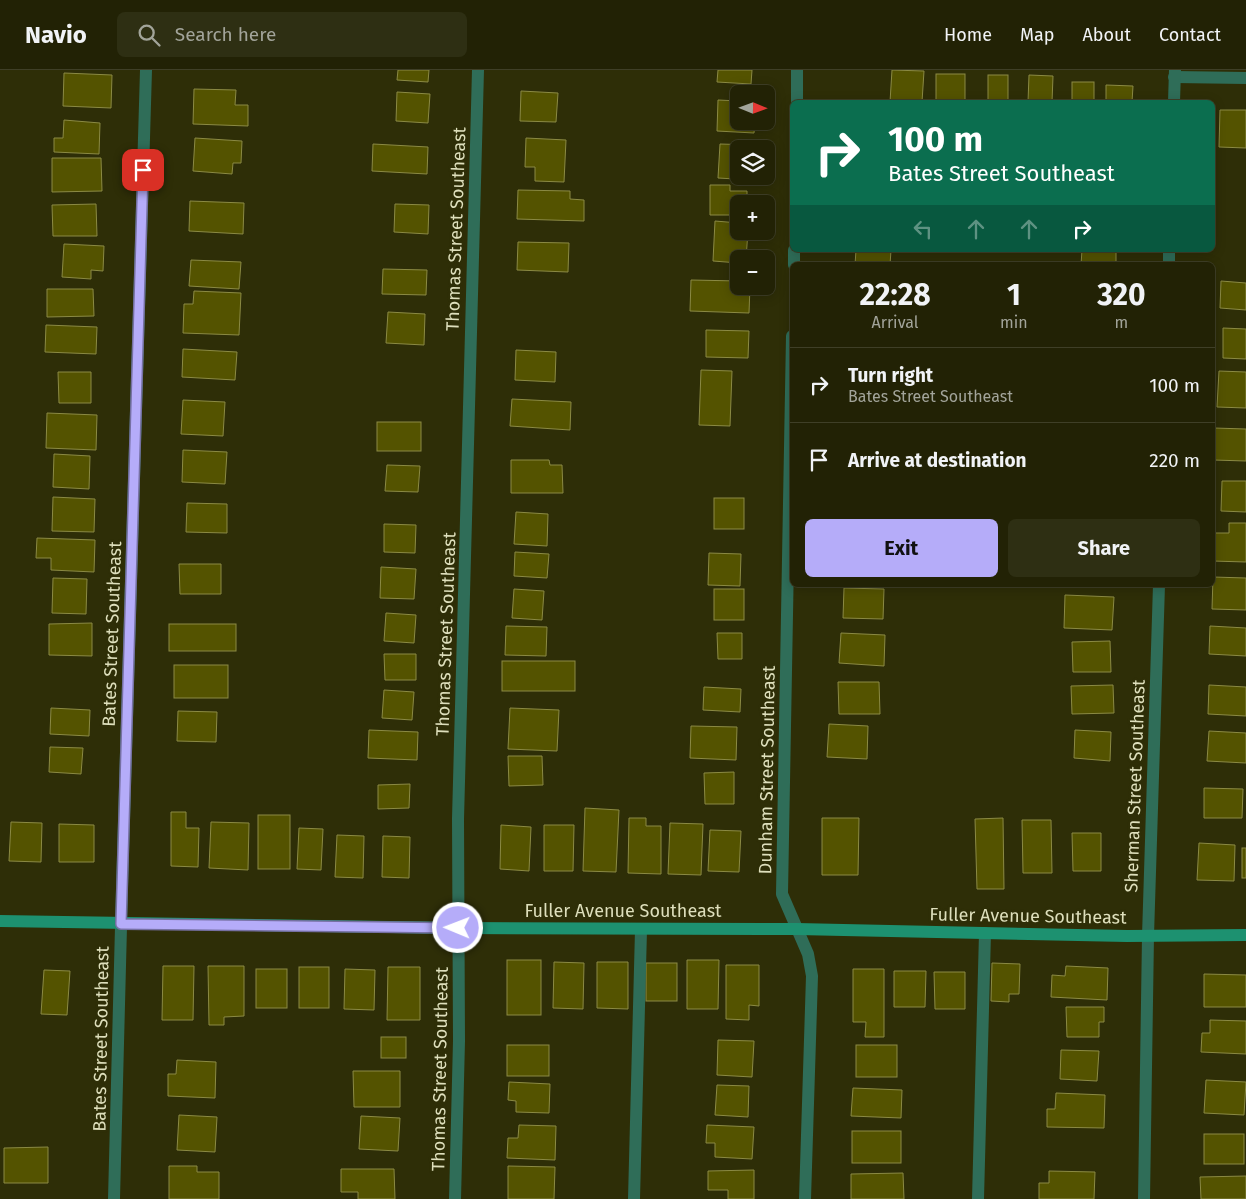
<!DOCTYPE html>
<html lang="en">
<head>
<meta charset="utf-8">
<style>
  :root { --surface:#222205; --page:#2e2f13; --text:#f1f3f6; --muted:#a2a49a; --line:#3f3f27; --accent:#b5acf9 }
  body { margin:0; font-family:"Fira Sans",sans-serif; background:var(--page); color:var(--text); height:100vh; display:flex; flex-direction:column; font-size:19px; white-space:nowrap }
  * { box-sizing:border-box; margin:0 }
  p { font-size:16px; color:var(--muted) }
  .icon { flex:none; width:28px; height:28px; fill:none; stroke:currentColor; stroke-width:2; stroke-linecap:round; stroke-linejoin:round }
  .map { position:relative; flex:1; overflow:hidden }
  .side { position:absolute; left:790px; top:192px; width:425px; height:325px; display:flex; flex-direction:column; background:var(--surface); border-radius:8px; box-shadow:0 2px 12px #0003,0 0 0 1px var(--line) }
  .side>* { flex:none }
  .top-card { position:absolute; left:790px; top:30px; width:425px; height:152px; border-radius:8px; box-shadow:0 2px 12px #0003,0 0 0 1px var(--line); background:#0b6e4f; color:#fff; overflow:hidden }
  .needle { width:32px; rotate:91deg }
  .tools { position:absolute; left:730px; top:15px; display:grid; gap:10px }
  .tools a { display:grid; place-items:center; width:45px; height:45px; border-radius:8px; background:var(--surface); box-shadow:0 2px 12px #0003,0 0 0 1px var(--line); font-size:25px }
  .pin { position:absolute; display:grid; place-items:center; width:42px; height:42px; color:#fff; margin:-21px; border-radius:10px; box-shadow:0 2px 8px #0006 }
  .me { position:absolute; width:55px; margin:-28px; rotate:271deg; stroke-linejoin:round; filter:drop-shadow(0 0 4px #0008) }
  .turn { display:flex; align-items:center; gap:18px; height:105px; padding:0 15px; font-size:22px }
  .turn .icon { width:65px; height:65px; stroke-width:2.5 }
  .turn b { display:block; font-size:35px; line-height:42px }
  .lanes { display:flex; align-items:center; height:48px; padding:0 15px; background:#0003; justify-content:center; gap:25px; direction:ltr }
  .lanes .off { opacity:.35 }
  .eta { display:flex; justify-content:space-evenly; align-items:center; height:85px; text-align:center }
  .eta b { font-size:30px; font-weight:700; line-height:35px }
  .cta { display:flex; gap:10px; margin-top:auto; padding:10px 15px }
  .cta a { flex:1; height:58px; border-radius:8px; background:var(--accent); color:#111; font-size:20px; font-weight:700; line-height:58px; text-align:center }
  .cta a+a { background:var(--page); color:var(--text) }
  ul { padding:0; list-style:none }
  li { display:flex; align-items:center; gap:15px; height:75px; padding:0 15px; border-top:1px solid var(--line) }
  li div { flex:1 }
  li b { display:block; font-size:19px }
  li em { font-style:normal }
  header { display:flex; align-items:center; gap:30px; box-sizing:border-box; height:70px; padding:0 25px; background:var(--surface); border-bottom:1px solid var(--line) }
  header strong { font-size:24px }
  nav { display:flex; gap:28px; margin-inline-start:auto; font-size:18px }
  .search { width:350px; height:45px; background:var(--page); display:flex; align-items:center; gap:12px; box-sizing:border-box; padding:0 18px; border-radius:8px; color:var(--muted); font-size:19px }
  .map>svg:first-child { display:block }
</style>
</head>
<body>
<header>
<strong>Navio</strong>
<div class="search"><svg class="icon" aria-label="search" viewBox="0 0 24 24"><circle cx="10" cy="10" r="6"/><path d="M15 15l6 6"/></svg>Search here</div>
<nav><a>Home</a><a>Map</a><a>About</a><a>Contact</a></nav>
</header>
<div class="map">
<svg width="1246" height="1129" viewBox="0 0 1246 1129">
  <rect width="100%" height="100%" fill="#2e2e07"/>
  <g fill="#545300" stroke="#8b8a44">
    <polygon points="398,0 429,0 428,12 397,10"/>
    <polygon points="718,0 752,0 751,14 717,12"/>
    <polygon points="892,0 924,1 922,32 890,32"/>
    <polygon points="64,3 112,5 111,38 63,36"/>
    <rect x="936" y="4" width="29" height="28"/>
    <rect x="988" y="5" width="20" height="27"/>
    <polygon points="1029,5 1053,6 1052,32 1028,32"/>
    <rect x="1072" y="12" width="22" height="20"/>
    <polygon points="1106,15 1133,16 1132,32 1106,32"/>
    <polygon points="194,19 236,20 235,35 248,35 248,56 193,54"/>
    <polygon points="521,21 558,23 556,52 520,51"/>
    <polygon points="397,22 430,24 428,53 396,51"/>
    <polygon points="718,30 739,31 739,51 755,51 754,63 717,61"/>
    <polygon points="1220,40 1246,40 1246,78 1219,77"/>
    <polygon points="64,50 100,53 99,84 54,82 54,68 63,68"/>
    <polygon points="195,68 242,71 241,93 233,93 232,104 193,101"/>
    <polygon points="526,68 566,70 564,112 535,111 535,97 525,97"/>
    <polygon points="373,74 428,77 427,104 372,101"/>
    <polygon points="720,74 754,75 754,79 739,79 739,106 753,106 753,110 718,108"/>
    <polygon points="52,88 101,88 102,121 52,122"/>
    <polygon points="710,115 730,115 730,121 747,121 747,134 739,134 739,145 710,145"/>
    <polygon points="518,120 570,121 570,129 584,130 584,151 517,149"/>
    <polygon points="190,131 244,133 243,164 189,161"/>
    <polygon points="96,134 97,166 53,166 52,135"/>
    <polygon points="395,134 429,135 428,164 394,162"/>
    <polygon points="715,151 739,153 739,161 748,161 746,189 739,189 739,193 713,191"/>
    <polygon points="518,172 569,173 568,202 517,200"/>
    <polygon points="64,174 104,176 103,201 91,200 91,209 62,207"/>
    <polygon points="856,180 891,180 890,195 855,195"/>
    <polygon points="1082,180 1116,180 1116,195 1081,195"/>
    <polygon points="191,190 241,192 239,219 189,216"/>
    <polygon points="383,199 427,200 426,225 382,224"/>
    <polygon points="691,210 739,211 739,216 750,216 749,243 690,241"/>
    <polygon points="1221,211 1246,213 1246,240 1220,238"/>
    <polygon points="47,219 93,219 94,246 47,247"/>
    <polygon points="194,221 241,223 239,265 183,263 184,234 193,234"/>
    <polygon points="388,242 425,244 424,275 386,273"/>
    <polygon points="46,255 97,257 96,284 45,282"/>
    <polygon points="1223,258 1246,259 1246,289 1223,288"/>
    <polygon points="706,260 749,261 748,288 706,287"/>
    <polygon points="183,279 237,282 235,310 182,307"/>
    <polygon points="516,280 556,282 555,312 515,310"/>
    <polygon points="701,300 732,301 730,356 699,355"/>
    <polygon points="1219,301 1246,302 1246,338 1217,337"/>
    <polygon points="58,302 91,302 91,333 59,333"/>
    <polygon points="512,329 571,332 570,360 510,356"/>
    <polygon points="183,330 225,332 223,366 181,364"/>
    <polygon points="47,343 97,345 96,380 46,378"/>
    <rect x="377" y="352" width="44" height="29"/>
    <polygon points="1214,358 1246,359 1246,391 1213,390"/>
    <polygon points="183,380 227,382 225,414 182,412"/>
    <polygon points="54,384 90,386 89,419 53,417"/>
    <polygon points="511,390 549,390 550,395 562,395 563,423 511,423"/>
    <polygon points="387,395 420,396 418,422 385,421"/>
    <polygon points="1222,411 1246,411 1246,442 1221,441"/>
    <polygon points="53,427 95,429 94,462 52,461"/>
    <rect x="714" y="428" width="30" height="31"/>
    <polygon points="187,433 227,434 227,463 186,462"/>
    <polygon points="516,442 548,444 547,476 514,474"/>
    <polygon points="1229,453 1246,453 1246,492 1212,491 1212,463 1229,463"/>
    <polygon points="384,454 416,455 415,483 384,482"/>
    <polygon points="37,468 95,470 94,502 51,500 51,488 36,488"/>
    <polygon points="515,482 549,484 547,508 514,506"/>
    <polygon points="709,483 741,484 740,516 708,515"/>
    <polygon points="179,494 221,494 221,524 180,524"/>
    <polygon points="381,497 416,499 414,529 380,528"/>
    <polygon points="1213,507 1246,508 1246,540 1212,539"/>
    <polygon points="53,508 87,509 86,544 52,543"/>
    <polygon points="844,518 884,519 883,549 843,548"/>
    <polygon points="514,519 544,521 542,550 512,548"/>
    <rect x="714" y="519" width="30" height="31"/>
    <polygon points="1065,525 1114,527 1112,560 1064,558"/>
    <polygon points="386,543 416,545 414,573 384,571"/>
    <polygon points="92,553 92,586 49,585 49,554"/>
    <rect x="169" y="554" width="67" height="27"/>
    <polygon points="506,556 547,557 546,586 505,585"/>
    <polygon points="1210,556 1246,558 1246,586 1209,584"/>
    <polygon points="717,563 742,563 742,589 718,589"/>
    <polygon points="841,563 885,565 884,596 839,593"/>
    <polygon points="1110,571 1111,602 1073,602 1072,572"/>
    <polygon points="384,584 416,584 416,610 385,610"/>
    <rect x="502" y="591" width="73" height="30"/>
    <rect x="174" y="595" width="54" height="33"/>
    <polygon points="838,612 879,612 880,644 839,644"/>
    <polygon points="1113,615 1114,643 1072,644 1071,616"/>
    <polygon points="1209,615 1246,617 1246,646 1208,644"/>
    <polygon points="704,617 741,619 740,642 703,640"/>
    <polygon points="384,620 414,622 412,650 382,648"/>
    <polygon points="51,638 90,640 89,666 50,664"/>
    <polygon points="510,638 559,640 557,681 508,679"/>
    <polygon points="178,641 217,642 216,672 177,671"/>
    <polygon points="829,654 868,656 867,689 827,687"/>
    <polygon points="691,656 737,657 736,690 690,688"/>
    <polygon points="369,660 418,662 417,690 368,688"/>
    <polygon points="1075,660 1111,662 1110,691 1074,688"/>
    <polygon points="1209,661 1246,663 1246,693 1207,691"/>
    <polygon points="50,677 83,678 81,704 49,702"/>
    <polygon points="508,686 542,686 543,715 509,716"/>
    <polygon points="734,702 734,734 705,734 704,703"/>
    <polygon points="410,714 409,738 378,739 378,715"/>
    <polygon points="1204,718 1243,719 1242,748 1204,748"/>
    <polygon points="585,738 619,740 616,802 583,801"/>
    <polygon points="171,742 186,742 186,758 199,758 198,797 171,796"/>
    <rect x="258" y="745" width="32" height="54"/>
    <polygon points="629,748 646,748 646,756 661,756 661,804 628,803"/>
    <polygon points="822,748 859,748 858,805 822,805"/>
    <polygon points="1003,748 1004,819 977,819 975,749"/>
    <polygon points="1022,750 1051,750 1052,803 1023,803"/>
    <polygon points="11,752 42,753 41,792 9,791"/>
    <polygon points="211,752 249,753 248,800 209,798"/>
    <polygon points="670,753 703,754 701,805 668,804"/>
    <polygon points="59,754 94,755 94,792 59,792"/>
    <polygon points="501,755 531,757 529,801 500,799"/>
    <polygon points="544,755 574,755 573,801 544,801"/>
    <polygon points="299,758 323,759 321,800 297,799"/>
    <polygon points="710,760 741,761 739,802 708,801"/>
    <polygon points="1072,763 1101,763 1101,801 1073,801"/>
    <polygon points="337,765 364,766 363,808 335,807"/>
    <polygon points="383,766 410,767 409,808 382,807"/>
    <polygon points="1199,773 1235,775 1234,811 1197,810"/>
    <rect x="1242" y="778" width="4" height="30"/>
    <rect x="507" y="890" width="34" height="55"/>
    <polygon points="687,890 719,890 718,939 687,939"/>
    <polygon points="554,892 584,893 583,939 553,938"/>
    <polygon points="597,892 628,892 628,939 597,938"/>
    <rect x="646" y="893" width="31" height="38"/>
    <polygon points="992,893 1020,894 1019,924 1009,924 1009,932 991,931"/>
    <polygon points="726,895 759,895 759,936 749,935 749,950 726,949"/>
    <polygon points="163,896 194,896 193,950 162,950"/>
    <polygon points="208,896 244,896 244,946 224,947 224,955 209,955"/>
    <polygon points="1066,896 1108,898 1107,930 1051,927 1052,905 1065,906"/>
    <rect x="299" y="897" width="30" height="41"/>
    <polygon points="388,897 420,897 420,950 387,950"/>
    <rect x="256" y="899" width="31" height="39"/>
    <polygon points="345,899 375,900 374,940 344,939"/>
    <polygon points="853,899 884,899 884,967 865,967 866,952 853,952"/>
    <polygon points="44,900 70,901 67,945 41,944"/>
    <polygon points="894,901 926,901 925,937 894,937"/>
    <polygon points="934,902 965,902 965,939 935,939"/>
    <polygon points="1204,904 1246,905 1246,937 1204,937"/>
    <polygon points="1066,937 1104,937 1104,952 1099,952 1099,967 1067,967"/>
    <polygon points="1210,950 1246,951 1246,984 1201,982 1202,963 1210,963"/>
    <rect x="381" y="967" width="25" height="21"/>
    <polygon points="718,970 754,971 752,1007 717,1005"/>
    <rect x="507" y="975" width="42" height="31"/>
    <rect x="856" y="975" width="41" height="32"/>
    <polygon points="1061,980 1099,981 1097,1011 1060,1009"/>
    <polygon points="177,990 216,992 215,1028 168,1026 168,1004 176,1004"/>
    <polygon points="353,1001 400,1001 400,1037 354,1037"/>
    <polygon points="1206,1010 1246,1012 1244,1045 1204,1043"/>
    <polygon points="509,1012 550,1014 549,1043 516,1042 516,1031 508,1030"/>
    <polygon points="717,1015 749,1016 748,1047 715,1045"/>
    <polygon points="853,1018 902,1020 901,1048 851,1046"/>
    <polygon points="1056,1023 1105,1025 1104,1058 1047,1057 1047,1039 1055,1039"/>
    <polygon points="179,1045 217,1047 215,1082 177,1080"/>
    <polygon points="361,1046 400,1048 398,1081 359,1079"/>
    <polygon points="519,1055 556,1056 555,1090 507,1088 508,1068 518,1068"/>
    <polygon points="707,1055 754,1057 752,1089 715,1087 715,1073 706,1073"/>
    <rect x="852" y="1061" width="49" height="32"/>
    <rect x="1204" y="1064" width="40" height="30"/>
    <polygon points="48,1077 48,1113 4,1113 4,1078"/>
    <polygon points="169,1096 197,1096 197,1102 219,1102 219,1129 169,1129"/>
    <polygon points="508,1096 555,1097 554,1129 508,1129"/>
    <polygon points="341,1099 394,1099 395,1129 358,1129 358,1122 341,1122"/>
    <polygon points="754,1100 754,1129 728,1129 728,1120 708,1120 708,1101"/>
    <polygon points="1049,1101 1095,1102 1094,1129 1039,1129 1039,1113 1049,1113"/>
    <polygon points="903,1103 904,1129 851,1129 851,1104"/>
    <polygon points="1246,1106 1246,1129 1201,1129 1200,1107"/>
  </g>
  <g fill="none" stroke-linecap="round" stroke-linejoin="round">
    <g stroke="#2f6d58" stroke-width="12">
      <polyline points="634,1129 641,860"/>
      <polyline points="978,1129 985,863"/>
    </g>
    <g stroke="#2f6d58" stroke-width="12">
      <polyline points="1174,7 1246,8"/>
      <polyline points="797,32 797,0"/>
      <polyline points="1174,32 1175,0"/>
      <polyline points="794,195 794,180"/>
      <polyline points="1169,195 1169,180"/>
      <polyline points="792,266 782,824 808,884 812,906 805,1129"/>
      <polyline points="114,1129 122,818 146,0"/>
      <polyline points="455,1129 459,971 458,749 478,0"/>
      <polyline points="1144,1129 1148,866 1159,515"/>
    </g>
    <polyline stroke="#1d9170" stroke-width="12" points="0,851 458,858 797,859 1127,866 1246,865"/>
  </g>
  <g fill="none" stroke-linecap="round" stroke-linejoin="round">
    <g stroke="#7670a2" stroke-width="12">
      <polyline id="route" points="143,100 121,854 458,858"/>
    </g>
    <use href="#route" stroke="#b5acf9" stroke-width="9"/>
  </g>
  <g text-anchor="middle" stroke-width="5" stroke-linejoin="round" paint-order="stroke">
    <g font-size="18" fill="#dedfbc" stroke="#2e2e07">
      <text transform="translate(456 159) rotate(-88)" y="6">Thomas Street Southeast</text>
      <text transform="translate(112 564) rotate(-88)" y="6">Bates Street Southeast</text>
      <text transform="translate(446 564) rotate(-88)" y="6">Thomas Street Southeast</text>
      <text transform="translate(767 700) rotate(-89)" y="6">Dunham Street Southeast</text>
      <text transform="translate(1135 716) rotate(-88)" y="6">Sherman Street Southeast</text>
      <text x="623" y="847">Fuller Avenue Southeast</text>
      <text transform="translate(1028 846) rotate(1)" y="6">Fuller Avenue Southeast</text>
      <text transform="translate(101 969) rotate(-89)" y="6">Bates Street Southeast</text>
      <text transform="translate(440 999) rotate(-89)" y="6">Thomas Street Southeast</text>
    </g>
  </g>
</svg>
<div class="tools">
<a><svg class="needle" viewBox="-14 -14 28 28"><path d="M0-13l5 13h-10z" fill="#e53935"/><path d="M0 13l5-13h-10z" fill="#a2a49a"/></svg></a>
<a><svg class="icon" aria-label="layers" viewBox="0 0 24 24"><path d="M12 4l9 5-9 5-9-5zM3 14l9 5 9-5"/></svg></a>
<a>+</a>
<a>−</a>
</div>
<div class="pin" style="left:143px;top:100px;background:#d93025"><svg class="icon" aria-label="arrive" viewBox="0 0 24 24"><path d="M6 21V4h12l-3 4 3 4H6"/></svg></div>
<svg class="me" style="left:458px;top:858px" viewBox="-20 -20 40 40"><circle r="17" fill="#b5acf9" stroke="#fff" stroke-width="3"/><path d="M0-11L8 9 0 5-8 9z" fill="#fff"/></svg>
<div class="top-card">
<div class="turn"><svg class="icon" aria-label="right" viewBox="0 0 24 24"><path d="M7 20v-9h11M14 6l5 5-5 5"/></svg><div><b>100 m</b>Bates Street Southeast</div></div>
<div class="lanes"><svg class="icon off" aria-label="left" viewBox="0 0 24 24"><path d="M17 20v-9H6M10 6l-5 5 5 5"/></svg><svg class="icon off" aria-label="ahead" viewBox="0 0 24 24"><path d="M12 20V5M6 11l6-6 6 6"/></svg><svg class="icon off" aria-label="ahead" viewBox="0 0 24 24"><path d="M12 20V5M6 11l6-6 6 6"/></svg><svg class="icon" aria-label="right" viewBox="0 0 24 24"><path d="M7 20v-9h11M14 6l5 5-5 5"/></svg></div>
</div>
<section class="side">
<div class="eta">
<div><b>22:28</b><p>Arrival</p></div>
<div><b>1</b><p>min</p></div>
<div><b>320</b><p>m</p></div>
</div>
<ul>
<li><svg class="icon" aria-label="right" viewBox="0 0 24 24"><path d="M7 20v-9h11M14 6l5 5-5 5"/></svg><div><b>Turn right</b><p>Bates Street Southeast</p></div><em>100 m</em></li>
<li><svg class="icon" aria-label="arrive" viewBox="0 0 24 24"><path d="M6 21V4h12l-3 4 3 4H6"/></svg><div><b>Arrive at destination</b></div><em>220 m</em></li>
</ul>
<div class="cta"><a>Exit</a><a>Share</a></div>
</section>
</div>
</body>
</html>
